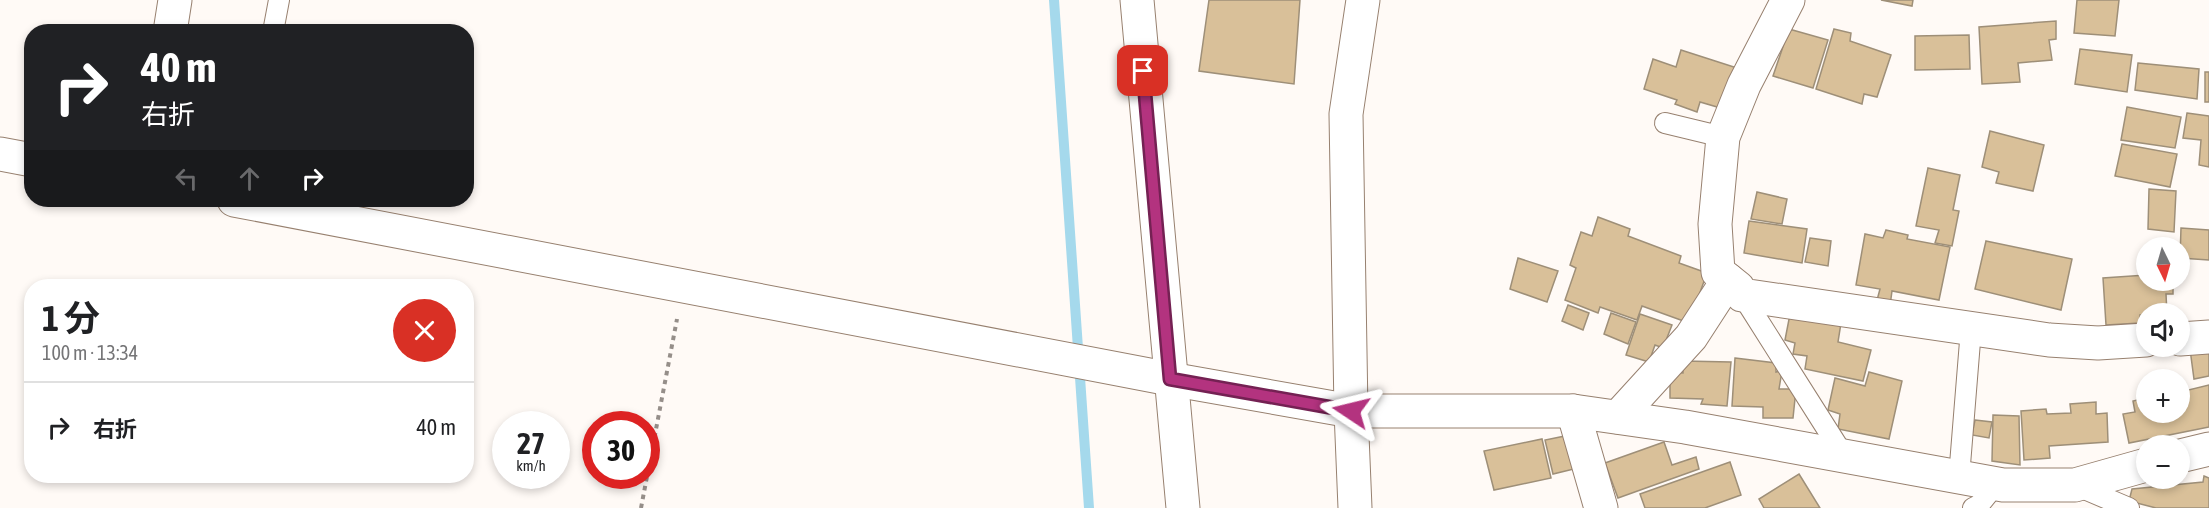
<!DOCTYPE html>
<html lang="ja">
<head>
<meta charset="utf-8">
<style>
  :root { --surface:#fff; --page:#f6f6f6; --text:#202124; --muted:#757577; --line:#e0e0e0 }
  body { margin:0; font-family:"Asap Condensed","Noto Sans JP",sans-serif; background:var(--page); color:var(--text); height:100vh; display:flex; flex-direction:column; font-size:22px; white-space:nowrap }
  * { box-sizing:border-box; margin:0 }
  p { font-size:20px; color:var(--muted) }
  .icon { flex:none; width:33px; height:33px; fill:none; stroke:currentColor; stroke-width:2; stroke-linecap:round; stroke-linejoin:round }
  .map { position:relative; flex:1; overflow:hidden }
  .drawer { position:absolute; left:24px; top:279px; width:450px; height:204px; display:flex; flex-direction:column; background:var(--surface); border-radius:24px; box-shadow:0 3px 9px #0003 }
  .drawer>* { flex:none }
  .guide { position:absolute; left:24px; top:24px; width:450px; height:183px; border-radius:24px; box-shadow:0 3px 9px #0003; background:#202124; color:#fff; overflow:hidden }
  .needle { width:39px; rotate:175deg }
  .controls { position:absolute; left:2136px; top:237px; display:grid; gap:12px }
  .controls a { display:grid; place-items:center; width:54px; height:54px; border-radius:50%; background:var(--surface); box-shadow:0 3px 9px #0003; font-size:30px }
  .speed { position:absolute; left:492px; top:411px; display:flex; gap:12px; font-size:30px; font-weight:700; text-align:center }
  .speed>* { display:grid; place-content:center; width:78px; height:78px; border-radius:50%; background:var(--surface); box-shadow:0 3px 9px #0003; line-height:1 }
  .speed small { font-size:15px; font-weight:400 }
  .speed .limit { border:9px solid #d22; background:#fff; color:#111 }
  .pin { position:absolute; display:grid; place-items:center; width:51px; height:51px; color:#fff; margin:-26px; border-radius:12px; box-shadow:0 3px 9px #0006 }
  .me { position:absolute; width:66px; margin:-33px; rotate:280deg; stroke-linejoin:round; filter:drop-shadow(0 0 4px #0008) }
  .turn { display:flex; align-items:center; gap:21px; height:126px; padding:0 18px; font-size:27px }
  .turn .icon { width:78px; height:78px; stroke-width:2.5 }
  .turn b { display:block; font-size:42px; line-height:51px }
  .lanes { display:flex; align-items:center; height:57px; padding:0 18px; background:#0003; justify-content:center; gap:30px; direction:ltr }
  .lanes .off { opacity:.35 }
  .round { display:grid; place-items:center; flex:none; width:63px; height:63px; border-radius:32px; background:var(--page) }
  .head { display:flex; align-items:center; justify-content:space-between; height:102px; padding:0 18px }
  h1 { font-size:36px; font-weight:700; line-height:45px }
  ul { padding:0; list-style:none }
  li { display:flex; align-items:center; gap:18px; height:90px; padding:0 18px; border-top:2px solid var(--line) }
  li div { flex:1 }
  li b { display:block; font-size:22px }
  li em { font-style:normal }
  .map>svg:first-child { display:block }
</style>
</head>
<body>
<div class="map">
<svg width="2209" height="508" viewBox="0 0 2209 508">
  <rect width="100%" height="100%" fill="#fffaf6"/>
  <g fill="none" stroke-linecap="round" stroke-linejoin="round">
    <polyline stroke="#a5d9ec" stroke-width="10" points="1054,0 1089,508"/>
  </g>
  <g fill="#d9c099" stroke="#9e8f78" stroke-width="1.5">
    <polygon points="1209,0 1300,0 1294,84 1199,71"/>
    <polygon points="1881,0 1913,0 1912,6"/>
    <polygon points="2077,0 2119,0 2115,36 2074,33"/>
    <polygon points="2056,21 2056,39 2049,40 2052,60 2018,63 2020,82 1982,84 1979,27"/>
    <polygon points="1789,29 1828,40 1813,88 1773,76"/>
    <polygon points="1834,29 1851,33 1850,41 1891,55 1877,97 1864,94 1862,104 1816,89"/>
    <polygon points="1969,35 1970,69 1915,70 1915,36"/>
    <polygon points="2080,49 2132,55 2127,92 2075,84"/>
    <polygon points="1681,50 1737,68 1724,109 1700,102 1697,112 1675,104 1677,100 1644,89 1653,59 1676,67"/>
    <polygon points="2138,63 2199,69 2197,99 2135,90"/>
    <rect x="2205" y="72" width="4" height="30"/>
    <polygon points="2127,107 2181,117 2175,148 2121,140"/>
    <polygon points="2187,113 2209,116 2209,167 2199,165 2201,140 2183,138"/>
    <polygon points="1990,131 2044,145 2033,191 1996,183 1999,172 1982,167"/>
    <polygon points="2122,144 2177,154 2170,187 2115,176"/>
    <polygon points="1928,168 1960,175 1953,210 1959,211 1952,246 1935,243 1939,230 1916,226"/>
    <polygon points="2149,189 2176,191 2174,232 2148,229"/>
    <polygon points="1757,192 1787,199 1782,224 1751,219"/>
    <polygon points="1598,217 1630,229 1628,236 1681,256 1679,263 1707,273 1689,323 1642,306 1637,320 1600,307 1598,313 1565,300 1576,268 1570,265 1581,232 1592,236"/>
    <polygon points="1749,221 1807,229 1802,263 1744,253"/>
    <polygon points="2181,228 2209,230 2209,260 2180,258"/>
    <polygon points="1886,230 1908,235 1907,239 1950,247 1939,300 1892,291 1890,306 1876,304 1880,289 1856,285 1865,234 1883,238"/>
    <polygon points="1810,238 1831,241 1828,266 1805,262"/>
    <polygon points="1986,241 2072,259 2061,310 1975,289"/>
    <polygon points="1518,258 1558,271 1547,302 1510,289"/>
    <polygon points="2146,275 2146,280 2173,280 2173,294 2166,294 2167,314 2140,315 2140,323 2106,325 2103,278"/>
    <polygon points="1568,305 1589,313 1583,330 1562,321"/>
    <polygon points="1611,313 1636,322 1628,344 1604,334"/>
    <polygon points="1640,314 1672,325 1663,348 1655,345 1649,362 1626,355"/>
    <polygon points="1790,314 1841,323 1838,342 1871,350 1863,381 1805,369 1807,356 1793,354 1795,343 1785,340"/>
    <polygon points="2209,345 2209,376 2194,379 2190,349"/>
    <polygon points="1735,358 1776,363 1776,372 1782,371 1779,389 1796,389 1793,418 1763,418 1763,407 1732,406"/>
    <polygon points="1683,361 1731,362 1727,406 1701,404 1703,399 1670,398 1670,372 1683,373"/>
    <polygon points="1869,372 1902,381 1889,439 1838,429 1840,414 1828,410 1835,378 1865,386"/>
    <polygon points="2209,385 2209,427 2129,443 2123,414 2135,412 2133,401 2146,398 2146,412 2180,412 2180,392"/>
    <polygon points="2096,402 2096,414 2107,413 2108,442 2049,446 2050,458 2024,460 2021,411 2046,409 2047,414 2071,413 2070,404"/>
    <polygon points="1993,415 2019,416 2020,465 1992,461"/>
    <polygon points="1975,420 1992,422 1989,438 1972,435"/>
    <polygon points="1570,435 1578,468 1553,474 1545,440"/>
    <polygon points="1542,439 1551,478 1494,490 1484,451"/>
    <polygon points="1664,442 1672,465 1696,457 1699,469 1618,498 1605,463"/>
    <polygon points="1730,462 1741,495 1705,508 1645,508 1640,494"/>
    <polygon points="1799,474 1820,508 1764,508 1759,499"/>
    <polygon points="2204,476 2209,478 2209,508 2156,508 2129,501 2132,489 2203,482"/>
  </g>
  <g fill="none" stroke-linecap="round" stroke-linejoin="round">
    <g stroke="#97806f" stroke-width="22">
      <g id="lane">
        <polyline points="273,32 279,0"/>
        <polyline points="1665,123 1723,137"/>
        <polyline points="1742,295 1844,456"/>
        <polyline points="1959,477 1971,329"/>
        <polyline points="2075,485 2129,508"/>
        <polyline points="1973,508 1979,505 1996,484"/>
      </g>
    </g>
    <g stroke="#97806f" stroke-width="35">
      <g id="street">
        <polyline points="1788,0 1744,85 1723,137 1715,224 1718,272 1738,288 1742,295 2049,340 2098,343 2146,340"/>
        <polyline points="170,32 175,0"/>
        <polyline points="2180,339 2209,337"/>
        <polyline points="1170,379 1351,411 1573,411 1685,427 2003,485 2075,485 2146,465"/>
        <polyline points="1573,411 1601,508"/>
        <polyline points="1618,417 1691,337 1728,280"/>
        <polyline points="2180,456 2209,449"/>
        <polyline points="1355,508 1351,411 1346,114 1363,0"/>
      </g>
    </g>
    <g stroke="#97806f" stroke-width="35">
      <g id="secondary">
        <polyline points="1137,0 1183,508"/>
        <polyline points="0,154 32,160"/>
        <polyline points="234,200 1170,379"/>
      </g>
    </g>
    <polyline stroke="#958e89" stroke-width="4" stroke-dasharray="4.5 4.5" stroke-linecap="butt" points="641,508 677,319"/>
    <use href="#lane" stroke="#fff" stroke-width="20"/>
    <use href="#street" stroke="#fff" stroke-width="33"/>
    <use href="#secondary" stroke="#fff" stroke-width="33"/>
  </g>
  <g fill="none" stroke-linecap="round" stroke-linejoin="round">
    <g stroke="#742153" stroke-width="15">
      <polyline id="route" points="1143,71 1170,379 1351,411"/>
    </g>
    <use href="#route" stroke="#b3337f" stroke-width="10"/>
  </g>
</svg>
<div class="controls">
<a><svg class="needle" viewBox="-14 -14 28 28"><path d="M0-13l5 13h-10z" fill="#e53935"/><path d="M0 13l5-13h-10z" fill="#757577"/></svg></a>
<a><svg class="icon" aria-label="sound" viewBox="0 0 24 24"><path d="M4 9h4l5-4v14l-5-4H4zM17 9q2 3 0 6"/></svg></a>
<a>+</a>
<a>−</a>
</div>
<div class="speed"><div>27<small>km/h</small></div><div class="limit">30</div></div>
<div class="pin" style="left:1143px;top:71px;background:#d93025"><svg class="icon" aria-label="arrive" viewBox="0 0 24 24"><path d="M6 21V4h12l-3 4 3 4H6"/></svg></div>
<svg class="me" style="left:1351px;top:411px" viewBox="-20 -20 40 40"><path d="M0-17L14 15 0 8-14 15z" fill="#b3337f" stroke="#fff" stroke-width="4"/></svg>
<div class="guide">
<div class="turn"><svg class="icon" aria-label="right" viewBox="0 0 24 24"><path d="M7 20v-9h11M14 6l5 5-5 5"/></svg><div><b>40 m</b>右折</div></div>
<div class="lanes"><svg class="icon off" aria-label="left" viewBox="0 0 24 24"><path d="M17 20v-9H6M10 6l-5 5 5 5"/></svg><svg class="icon off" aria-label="ahead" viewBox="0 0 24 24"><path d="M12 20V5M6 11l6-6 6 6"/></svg><svg class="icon" aria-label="right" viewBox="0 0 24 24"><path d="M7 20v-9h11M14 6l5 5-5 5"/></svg></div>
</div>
<section class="drawer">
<div class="head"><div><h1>1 分</h1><p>100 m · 13:34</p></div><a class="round" style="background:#d93025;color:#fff"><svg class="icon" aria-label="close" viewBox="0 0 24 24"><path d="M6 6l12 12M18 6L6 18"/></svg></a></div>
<ul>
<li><svg class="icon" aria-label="right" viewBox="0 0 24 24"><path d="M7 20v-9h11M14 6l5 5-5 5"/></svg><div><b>右折</b></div><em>40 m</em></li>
</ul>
</section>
</div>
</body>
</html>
